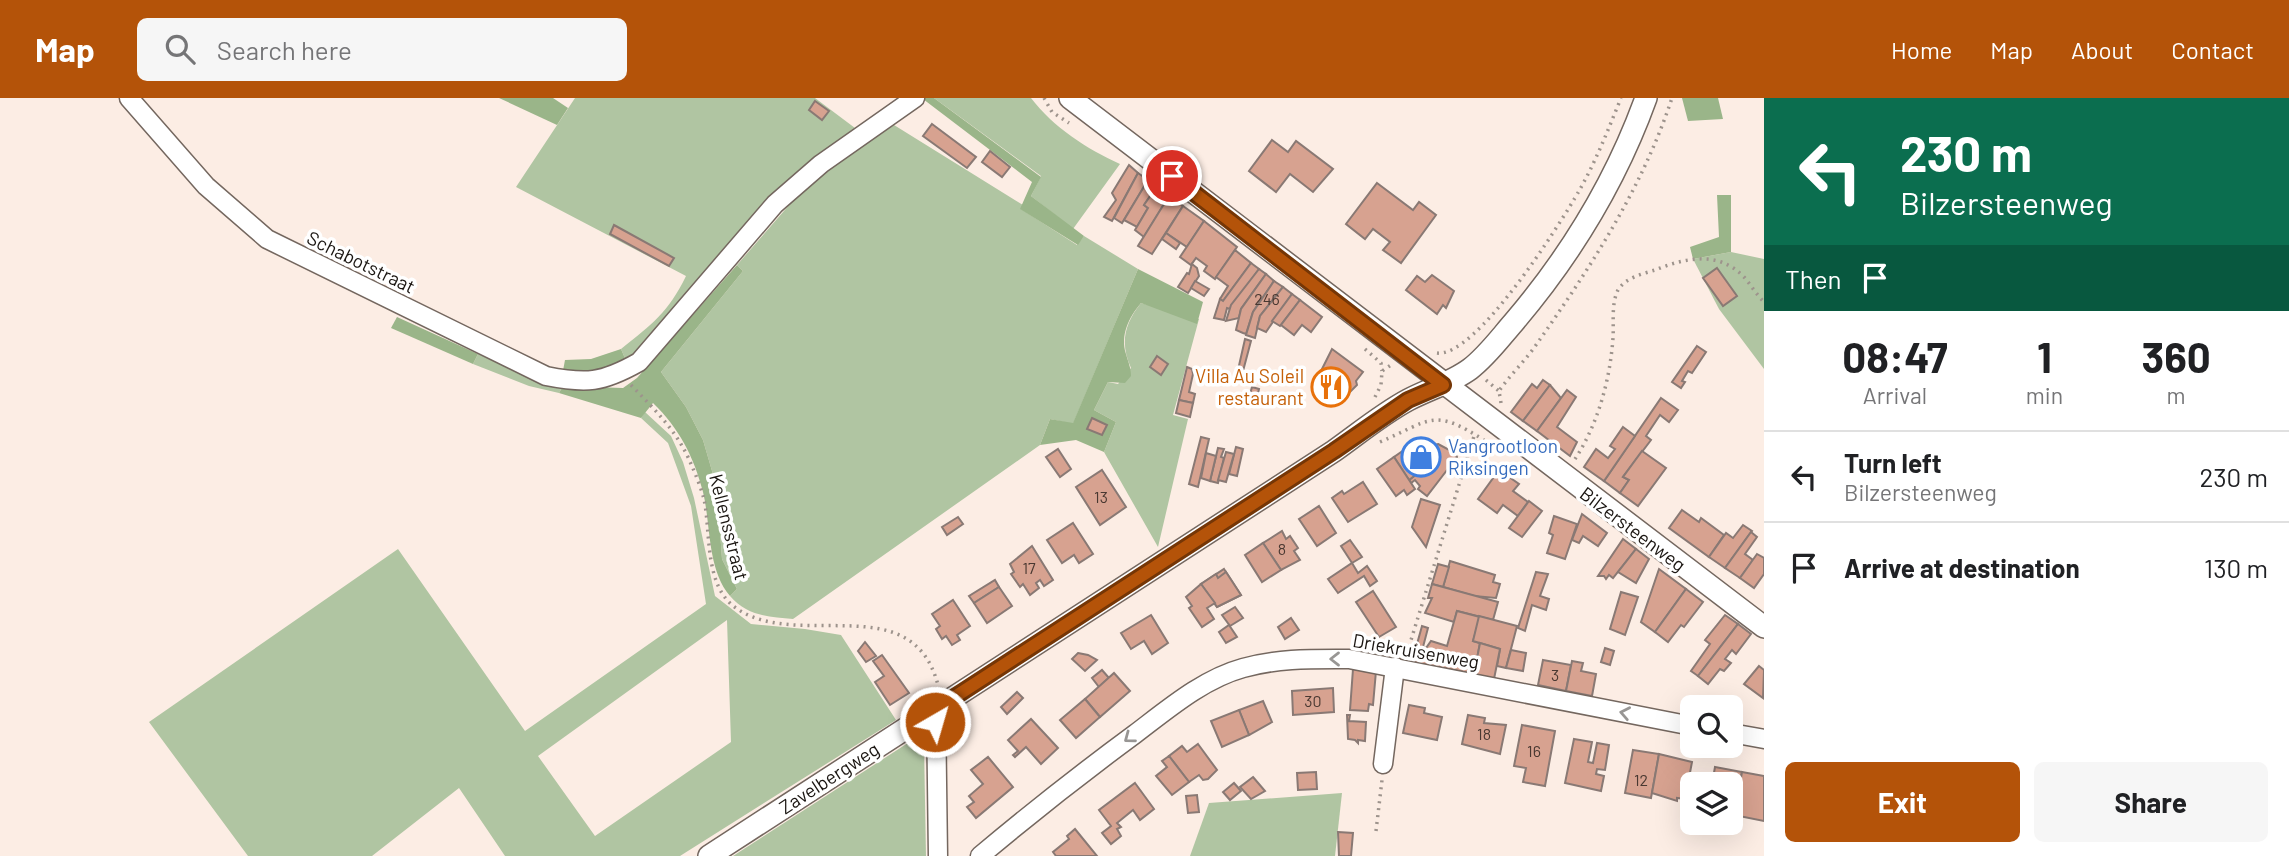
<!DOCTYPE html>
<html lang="en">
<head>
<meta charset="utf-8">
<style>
  :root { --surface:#fff; --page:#f6f6f6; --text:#202124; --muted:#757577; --line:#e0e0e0; --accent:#b45309 }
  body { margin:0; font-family:Barlow,sans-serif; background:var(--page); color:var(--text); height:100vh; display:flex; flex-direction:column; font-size:26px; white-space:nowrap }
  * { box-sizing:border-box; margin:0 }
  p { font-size:23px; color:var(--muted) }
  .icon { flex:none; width:38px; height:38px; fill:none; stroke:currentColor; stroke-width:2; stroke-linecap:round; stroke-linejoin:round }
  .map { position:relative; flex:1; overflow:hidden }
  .side { display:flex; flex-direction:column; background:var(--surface); width:525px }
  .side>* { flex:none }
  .top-card { background:#0b6e4f; color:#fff; overflow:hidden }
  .tools { position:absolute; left:1680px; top:597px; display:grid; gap:14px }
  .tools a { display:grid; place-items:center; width:63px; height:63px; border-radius:10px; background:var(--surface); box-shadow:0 7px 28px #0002; font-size:35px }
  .pin { position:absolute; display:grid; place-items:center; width:60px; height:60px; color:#fff; margin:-30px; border:4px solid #fff; border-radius:50%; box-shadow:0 2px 7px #0007 }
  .me { position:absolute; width:77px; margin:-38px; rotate:38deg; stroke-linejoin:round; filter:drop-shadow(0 0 5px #0008) }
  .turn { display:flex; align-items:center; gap:24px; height:147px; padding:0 21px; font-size:32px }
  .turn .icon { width:91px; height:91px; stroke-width:2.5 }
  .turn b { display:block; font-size:49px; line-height:60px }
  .then { display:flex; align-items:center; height:66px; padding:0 21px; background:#0003; gap:14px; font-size:26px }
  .eta { display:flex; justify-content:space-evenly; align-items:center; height:119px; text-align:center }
  .eta b { font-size:42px; font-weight:700; line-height:49px }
  .button { display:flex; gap:14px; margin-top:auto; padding:14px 21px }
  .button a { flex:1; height:80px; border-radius:10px; background:var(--accent); color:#fff; font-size:28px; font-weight:700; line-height:80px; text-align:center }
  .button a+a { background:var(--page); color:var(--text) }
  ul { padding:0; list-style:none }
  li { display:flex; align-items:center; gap:21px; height:91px; padding:0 21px; border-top:2px solid var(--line) }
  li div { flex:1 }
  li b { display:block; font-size:26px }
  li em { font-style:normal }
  header { display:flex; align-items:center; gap:42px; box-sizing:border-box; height:98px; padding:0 35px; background:var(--accent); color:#fff }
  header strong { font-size:33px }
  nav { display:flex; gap:38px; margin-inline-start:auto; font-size:24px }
  .search { width:490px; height:63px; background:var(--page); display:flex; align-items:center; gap:18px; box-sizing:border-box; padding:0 24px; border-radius:10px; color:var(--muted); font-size:26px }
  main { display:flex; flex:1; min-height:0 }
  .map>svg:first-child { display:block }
</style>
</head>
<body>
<header>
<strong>Map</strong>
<div class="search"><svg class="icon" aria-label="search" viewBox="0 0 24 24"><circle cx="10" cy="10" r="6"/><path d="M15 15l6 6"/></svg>Search here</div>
<nav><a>Home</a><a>Map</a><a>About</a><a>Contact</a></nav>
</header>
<main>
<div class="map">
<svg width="1764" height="758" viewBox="0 0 1764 758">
  <rect width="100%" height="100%" fill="#fcede4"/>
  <g fill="#b0c5a2" fill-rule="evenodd">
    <path d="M575,0H815L855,30L789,84L746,126L702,182L627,265L621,251C652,226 668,215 686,178L516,89Z"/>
    <path d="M934,0H1031C1053,29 1087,51 1120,66L1073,131L1031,98L1041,78Z"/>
    <path d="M894,27L1023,107L1021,111L1077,147L1084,138L1138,171L1073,326L1050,321L1040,347L793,521C769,519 747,518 730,498L737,491L722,461L717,390L703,342L686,309L661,274L743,173L737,167L810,83Z"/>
    <polygon points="1731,154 1764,161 1764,271 1719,211 1693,161"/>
    <path d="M1141,205L1199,221L1173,317L1188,321L1158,449L1104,354L1116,324L1094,312L1108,284L1118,286L1131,270C1120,246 1124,226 1141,205Z"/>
    <polygon points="478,256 523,275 563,288 559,295 529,288 473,266"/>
    <path d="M645,314L671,338L683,364L694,400L715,498L751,526L805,531L841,537L896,622L680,758H505L459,690L372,758H248L149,624L398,451L525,633L706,506L691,408L668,345L641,320ZM727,522L731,644L595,738L538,658Z"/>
    <polygon points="919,641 924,647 926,758 733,758 911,643"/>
    <polygon points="1342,695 1335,758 1190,758 1209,705"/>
  </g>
  <g fill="#9ab589">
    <polygon points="499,0 553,0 568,10 557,27"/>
    <polygon points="925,0 934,0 1041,79 1031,98 1084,138 1078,147 1020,111 1032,84 923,1"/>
    <polygon points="1682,0 1718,0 1723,21 1688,23"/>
    <polygon points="1717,97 1731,97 1731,154 1693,161 1690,149 1719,139"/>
    <path d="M737,167L743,173L661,274L686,309L703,342L717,390L722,461L737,491L730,498C707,471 711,427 703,394C694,359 679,330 653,305L641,320L559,295L563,288L623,290L637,280Z"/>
    <path d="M1138,171L1203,204L1197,226L1141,205C1129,219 1120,237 1126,256C1128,264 1131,269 1131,278L1125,285L1108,284L1094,312L1116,324L1104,354L1076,342L1040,347L1050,321L1073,325Z"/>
    <polygon points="397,219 478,256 473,266 391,230"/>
    <polygon points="621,251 627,265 597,276 562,278 565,262 591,261"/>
  </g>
  <g fill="#d7a290" stroke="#897974" stroke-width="2">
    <polygon points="815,3 829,13 822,22 809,12"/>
    <polygon points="932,26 976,59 967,70 923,38"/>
    <polygon points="1272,42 1288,54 1296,43 1333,71 1313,94 1290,76 1276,94 1249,73"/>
    <polygon points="990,53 1010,69 1002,79 982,64"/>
    <polygon points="1129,67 1138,75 1112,123 1104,119 1116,102 1112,95"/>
    <polygon points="1138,75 1148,82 1122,125 1114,120"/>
    <polygon points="1148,82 1157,88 1144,107 1148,110 1137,129 1124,122"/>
    <polygon points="1377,85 1413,112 1419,104 1436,117 1401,165 1383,152 1390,144 1373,131 1365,141 1346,126"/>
    <polygon points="1157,88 1169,98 1144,139 1135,132 1148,110 1144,107"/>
    <polygon points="1169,98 1183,108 1152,156 1138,148"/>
    <polygon points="1183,108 1204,123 1187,149 1166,135"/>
    <polygon points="1204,123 1237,149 1215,181 1204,173 1207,168 1196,160 1191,167 1180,159"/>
    <polygon points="614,127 674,160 669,168 610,136"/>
    <polygon points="1166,135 1180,145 1176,151 1162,141"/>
    <polygon points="1235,152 1251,165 1223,203 1220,201 1228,188 1216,179"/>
    <polygon points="1251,165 1259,171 1230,211 1227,210 1224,222 1214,220 1220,201 1223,203"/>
    <polygon points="1192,166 1197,170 1199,178 1188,195 1178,189 1187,175 1189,176"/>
    <polygon points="1717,170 1737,198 1723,208 1703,180"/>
    <polygon points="1259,171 1266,176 1241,211 1239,220 1226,223 1231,207"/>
    <polygon points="1266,176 1274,183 1253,214 1246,236 1243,235 1236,232 1241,211"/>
    <polygon points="1432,177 1454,193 1446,210 1443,207 1437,216 1406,192 1417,178 1425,184"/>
    <polygon points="1195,183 1209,191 1204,198 1191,190"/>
    <polygon points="1274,183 1283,189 1260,218 1255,240 1246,237 1253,214"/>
    <polygon points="1283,189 1292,196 1266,234 1257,230 1260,218"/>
    <polygon points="1292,196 1300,202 1280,228 1272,223"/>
    <polygon points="1300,202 1322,219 1311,234 1302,227 1294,237 1281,227"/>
    <polygon points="1245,241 1251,243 1243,273 1238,272"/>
    <polygon points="1697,248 1706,254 1692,275 1688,273 1682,283 1685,284 1681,290 1672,284"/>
    <polygon points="1332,251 1363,274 1356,283 1357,287 1342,302 1316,283"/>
    <polygon points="1157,258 1168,266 1161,277 1150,269"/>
    <polygon points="1187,269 1192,271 1193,276 1189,294 1195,296 1193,305 1179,302"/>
    <polygon points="1543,282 1550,287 1523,323 1511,314 1532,286 1537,290"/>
    <polygon points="1550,287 1561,300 1537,333 1523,323"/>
    <polygon points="1252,289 1259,291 1255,308 1247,306"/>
    <polygon points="1567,292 1576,299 1557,329 1577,344 1570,358 1537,333"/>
    <polygon points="1661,300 1678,312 1669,324 1660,317 1646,338 1651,342 1623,379 1629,382 1620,395 1604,383"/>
    <polygon points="1179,302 1193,305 1190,319 1176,315"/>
    <polygon points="1092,320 1107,327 1102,337 1087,331"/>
    <polygon points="1623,329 1635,338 1604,383 1584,369 1596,351 1608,360 1615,351 1610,348"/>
    <polygon points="1201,339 1209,341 1198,389 1189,386"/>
    <polygon points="1438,346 1451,353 1452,351 1457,359 1427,398 1418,391 1420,388 1415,382 1411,385 1409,382 1422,372 1409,353"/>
    <polygon points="1236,349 1243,351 1237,378 1229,376"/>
    <polygon points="1218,350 1224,351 1221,359 1224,360 1218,385 1210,383"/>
    <polygon points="1407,350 1422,372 1409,382 1394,359"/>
    <polygon points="1058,351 1071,371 1060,379 1046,359"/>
    <polygon points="1642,353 1666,370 1638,408 1620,395 1629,382 1623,379"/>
    <polygon points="1226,354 1234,356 1226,384 1218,382"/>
    <polygon points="1206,355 1216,358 1210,383 1201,380"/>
    <polygon points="1394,359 1415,391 1407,397 1404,392 1396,398 1377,371"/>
    <polygon points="1102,372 1126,409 1100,427 1076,389"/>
    <polygon points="1499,372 1519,386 1513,393 1528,404 1518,418 1503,407 1497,415 1478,401"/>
    <polygon points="1363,384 1377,406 1348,424 1332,400 1342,393 1344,396"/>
    <polygon points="1421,401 1440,407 1426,449 1412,429"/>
    <polygon points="1529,403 1542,413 1522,439 1509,430"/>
    <polygon points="1319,408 1336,435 1317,448 1299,421"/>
    <polygon points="1682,412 1699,424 1701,420 1724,437 1709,459 1669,430"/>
    <polygon points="1582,416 1607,435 1598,448 1583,438 1579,445 1572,442"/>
    <polygon points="1554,418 1577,426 1565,461 1547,455 1553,437 1549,435"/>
    <polygon points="958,419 963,426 947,437 942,429"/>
    <polygon points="1073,425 1093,456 1079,465 1074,457 1062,465 1047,442"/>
    <polygon points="1743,427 1752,433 1725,470 1709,459 1726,435 1733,440"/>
    <polygon points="1282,433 1286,441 1290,438 1298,450 1294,453 1300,462 1281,472 1263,445"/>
    <polygon points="1751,434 1757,439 1745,456 1753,462 1740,480 1725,470"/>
    <polygon points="1623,441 1636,451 1613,480 1609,477 1606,481 1604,478 1598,478"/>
    <polygon points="1350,442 1362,459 1352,465 1341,448"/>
    <polygon points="1263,445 1281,472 1262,484 1245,457"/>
    <polygon points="1032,448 1053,482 1044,488 1040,482 1036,485 1039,490 1030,497 1023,486 1020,489 1011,476 1014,474 1010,466"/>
    <polygon points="1636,451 1649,461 1636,485 1618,474"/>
    <polygon points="1757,456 1764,460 1764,476 1754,490 1740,480"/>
    <polygon points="1450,463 1495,477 1493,484 1500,486 1496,500 1474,498 1443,489"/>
    <polygon points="1352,465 1358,475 1367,468 1377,483 1370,488 1364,478 1338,495 1328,481"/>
    <polygon points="1438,466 1449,469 1443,489 1432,486"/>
    <polygon points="1224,471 1241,497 1217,509 1201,486"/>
    <polygon points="1659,471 1686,491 1655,534 1641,524"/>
    <polygon points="1226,474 1241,497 1217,509 1201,486 1216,476 1218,480"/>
    <polygon points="1536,474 1548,476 1540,498 1549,501 1546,512 1532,507 1525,533 1518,530"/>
    <polygon points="995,482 999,489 974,505 969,498"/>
    <polygon points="1201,486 1215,505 1207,510 1214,521 1202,529 1189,510 1192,508 1186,499"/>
    <polygon points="1432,486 1498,504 1493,522 1457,513 1454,524 1425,515 1432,500 1428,500"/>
    <polygon points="999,489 1012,508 987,525 974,505"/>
    <polygon points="1686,491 1703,504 1684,529 1681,527 1668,544 1655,534"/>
    <polygon points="1373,493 1396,529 1379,539 1356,504"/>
    <polygon points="1621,494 1638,499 1625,537 1610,531"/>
    <polygon points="953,502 970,528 957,537 960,542 952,547 946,538 942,541 936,531 940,528 932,516"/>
    <polygon points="1235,509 1243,520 1230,528 1222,517"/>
    <polygon points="1457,513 1480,519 1473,543 1480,545 1474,576 1412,564 1422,528 1428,530 1423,549 1426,550 1431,543 1447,548"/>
    <polygon points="1151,517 1168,545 1152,556 1144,543 1131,551 1121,535"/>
    <polygon points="1725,517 1738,526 1698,578 1691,573 1710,546 1705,542"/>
    <polygon points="1479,518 1517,528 1506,570 1497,568 1500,551 1473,543"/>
    <polygon points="1291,520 1299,532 1285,541 1278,529"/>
    <polygon points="1738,526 1751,536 1736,556 1732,552 1725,561 1731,565 1724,573 1720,571 1708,586 1698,578"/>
    <polygon points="1229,527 1237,539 1226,545 1219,534"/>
    <polygon points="865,544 876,558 866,564 858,553"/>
    <polygon points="1480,545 1500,551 1494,581 1474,576"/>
    <polygon points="1605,550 1614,553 1610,567 1601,564"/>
    <polygon points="1511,552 1526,555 1523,573 1506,570"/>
    <polygon points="1078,555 1088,557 1097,562 1085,573 1072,561"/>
    <polygon points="882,557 909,595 890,607 875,584 884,578 873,563"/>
    <polygon points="1543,562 1571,567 1566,593 1538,587"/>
    <polygon points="1572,563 1583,565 1581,573 1596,576 1592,598 1566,593"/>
    <polygon points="1759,568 1764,572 1763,600 1744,586"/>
    <polygon points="1353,571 1376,573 1373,607 1369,606 1368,613 1350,612"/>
    <polygon points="1102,572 1109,580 1099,589 1092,580"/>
    <polygon points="1114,575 1130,593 1100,619 1085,601"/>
    <polygon points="1333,590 1334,614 1293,617 1292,593"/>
    <polygon points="1017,594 1023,600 1007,616 1001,609"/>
    <polygon points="1085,601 1100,619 1076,640 1060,622"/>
    <polygon points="1263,603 1272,624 1249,637 1239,612"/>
    <polygon points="1409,607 1425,610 1424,615 1442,619 1437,642 1403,635"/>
    <polygon points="1239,612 1249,637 1222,649 1211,623"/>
    <polygon points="1347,617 1350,617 1349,623 1366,624 1365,643 1358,642 1358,645 1355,642 1348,641"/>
    <polygon points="1468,617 1485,620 1484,625 1506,627 1500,656 1462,646"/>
    <polygon points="1031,621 1058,650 1041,666 1026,649 1015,659 1013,657 1018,653 1008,642"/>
    <polygon points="1522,627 1555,633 1545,688 1523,684 1526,670 1514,668"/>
    <polygon points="1574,641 1592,644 1588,664 1593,665 1597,645 1609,647 1605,672 1597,671 1596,676 1604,678 1601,693 1565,685"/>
    <polygon points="1198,646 1217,672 1208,681 1203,682 1199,677 1189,684 1169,658 1182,648 1187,654"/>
    <polygon points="1633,652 1659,656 1651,700 1625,695"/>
    <polygon points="1659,656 1692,664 1685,701 1677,700 1677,703 1652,695"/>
    <polygon points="1169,658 1189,684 1172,697 1156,678 1167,669 1162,663"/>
    <polygon points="988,659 1013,689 976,720 967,709 974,704 969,698 983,686 971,672"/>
    <polygon points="1715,669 1742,674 1736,706 1731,705 1731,686 1712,686"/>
    <polygon points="1316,674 1317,691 1298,692 1297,675"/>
    <polygon points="1742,674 1764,678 1764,723 1734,717"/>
    <polygon points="1253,679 1265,693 1251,701 1240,689"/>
    <polygon points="1135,685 1154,711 1140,722 1133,712 1117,725 1121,729 1117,731 1121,738 1111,746 1102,735 1111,728 1099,712"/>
    <polygon points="1234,685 1241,693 1230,702 1223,694"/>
    <polygon points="1197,697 1199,714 1188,715 1186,698"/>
    <polygon points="1075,731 1097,758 1056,758 1053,754 1069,741 1067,738"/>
    <polygon points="1338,734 1353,735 1351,758 1339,758"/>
  </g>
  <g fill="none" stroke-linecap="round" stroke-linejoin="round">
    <g stroke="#74675f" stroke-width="21">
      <g id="minor">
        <path d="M129,0L206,88L267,141L546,278C586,286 602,285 639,264L775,106L821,66L915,0"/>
        <polyline points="936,611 938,758"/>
        <polyline points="1731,635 1764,641"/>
        <polyline points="1383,666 1395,569"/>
        <path d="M980,758C1030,716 1082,675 1135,636C1168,611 1203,581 1243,570C1278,560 1314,561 1349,561L1692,628"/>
      </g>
    </g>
    <g stroke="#74675f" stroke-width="24">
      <g id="major">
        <polyline points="1070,0 1764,529"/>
        <path d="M709,758L1334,353C1358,336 1382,316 1408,302C1429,291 1451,285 1470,271C1487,258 1500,240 1514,224C1571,157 1616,83 1646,0"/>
      </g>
    </g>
    <g stroke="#9d938c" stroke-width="3.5" stroke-dasharray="2 5" stroke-linecap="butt">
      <polyline points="1044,0 1052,14 1069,25"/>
      <polyline points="1365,251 1381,265 1382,273"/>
      <path d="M1437,255C1476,260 1560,126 1579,93C1596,63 1608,32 1621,0"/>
      <polyline points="1486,282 1499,293"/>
      <path d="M631,287C655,312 678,334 691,366C696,377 701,390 704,401C711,435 704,488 736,510C798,554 912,488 938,587"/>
      <polyline points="1375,299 1381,287 1382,273 1391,267"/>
      <path d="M1501,305L1499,293C1510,277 1525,263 1536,247C1590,170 1642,91 1672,0"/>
      <path d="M1380,344C1433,321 1433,310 1484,342"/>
      <path d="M1575,361C1598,326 1610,282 1613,240C1614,225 1611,206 1618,192C1625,180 1642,176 1655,172C1685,160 1718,152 1744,179C1751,187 1756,196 1764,204"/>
      <polyline points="1407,555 1475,335"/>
      <polyline points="1376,733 1382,682"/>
    </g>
    <use href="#minor" stroke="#fff" stroke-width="18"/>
    <use href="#major" stroke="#fff" stroke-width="21"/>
  </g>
  <defs><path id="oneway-chevron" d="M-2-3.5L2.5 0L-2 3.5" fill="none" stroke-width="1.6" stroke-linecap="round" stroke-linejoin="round" transform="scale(1.75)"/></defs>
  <g stroke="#989694">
    <use href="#oneway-chevron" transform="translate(1335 561) rotate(-180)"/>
    <use href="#oneway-chevron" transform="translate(1625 615) rotate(-169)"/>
    <use href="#oneway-chevron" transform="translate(1129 640) rotate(143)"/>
  </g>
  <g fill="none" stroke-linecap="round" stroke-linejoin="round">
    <g stroke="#753606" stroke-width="18">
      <polyline id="route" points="935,624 936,611 1334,353 1408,302 1443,287 1172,78"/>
    </g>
    <use href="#route" stroke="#b45309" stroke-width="12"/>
  </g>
  <defs>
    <g id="restaurant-ring" transform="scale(2.0125)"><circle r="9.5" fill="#fff" stroke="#e8710a" stroke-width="1.5"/><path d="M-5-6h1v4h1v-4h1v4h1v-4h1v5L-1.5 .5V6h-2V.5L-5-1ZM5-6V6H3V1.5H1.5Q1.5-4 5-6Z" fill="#e8710a"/></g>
    <g id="shop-ring" transform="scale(2.0125)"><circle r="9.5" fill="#fff" stroke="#3f7fe0" stroke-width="1.5"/><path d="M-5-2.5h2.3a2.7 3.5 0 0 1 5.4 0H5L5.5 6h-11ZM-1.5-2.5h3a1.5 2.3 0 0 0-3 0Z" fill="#3f7fe0"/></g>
  </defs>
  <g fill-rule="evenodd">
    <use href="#restaurant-ring" x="1331" y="289"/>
    <use href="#shop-ring" x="1421" y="359"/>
  </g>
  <g text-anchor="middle" stroke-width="7" stroke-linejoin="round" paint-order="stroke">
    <g font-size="16" fill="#493831">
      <text x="1267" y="207">246</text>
      <text x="1101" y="405">13</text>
      <text x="1282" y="457">8</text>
      <text x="1029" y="476">17</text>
      <text x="1555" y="583">3</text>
      <text x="1313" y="609">30</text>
      <text x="1484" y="642">18</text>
      <text x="1534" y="659">16</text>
      <text x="1641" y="688">12</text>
    </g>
    <g font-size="19" fill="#1a1511" stroke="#fff">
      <text transform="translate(361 164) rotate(26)" y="7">Schabotstraat</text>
      <text transform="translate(729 429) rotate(76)" y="7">Kellensstraat</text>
      <text transform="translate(1633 431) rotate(37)" y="7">Bilzersteenweg</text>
      <text transform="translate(1416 553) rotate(10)" y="7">Driekruisenweg</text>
      <text transform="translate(829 680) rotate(-33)" y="7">Zavelbergweg</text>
    </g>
    <g font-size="19" fill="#c56008" stroke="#fff" text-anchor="end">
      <text x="1304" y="285">Villa Au Soleil<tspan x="1304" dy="22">restaurant</tspan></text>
    </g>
    <g font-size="19" fill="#366cbe" stroke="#fff" text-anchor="start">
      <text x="1448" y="355">Vangrootloon<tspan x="1448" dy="22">Riksingen</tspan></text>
    </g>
  </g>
</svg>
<div class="tools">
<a><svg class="icon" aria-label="search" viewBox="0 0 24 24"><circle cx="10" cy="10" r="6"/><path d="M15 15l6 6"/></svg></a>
<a><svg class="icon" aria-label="layers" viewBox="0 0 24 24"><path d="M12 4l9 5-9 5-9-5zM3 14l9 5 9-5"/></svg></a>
</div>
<div class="pin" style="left:1172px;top:78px;background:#d93025"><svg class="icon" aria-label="arrive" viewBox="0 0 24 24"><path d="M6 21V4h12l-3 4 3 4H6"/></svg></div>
<svg class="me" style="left:935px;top:624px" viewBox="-20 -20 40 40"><circle r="17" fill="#b45309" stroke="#fff" stroke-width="3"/><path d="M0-11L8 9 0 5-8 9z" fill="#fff"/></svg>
</div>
<section class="side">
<div class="top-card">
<div class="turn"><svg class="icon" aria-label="left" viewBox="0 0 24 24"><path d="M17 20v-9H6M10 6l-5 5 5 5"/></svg><div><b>230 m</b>Bilzersteenweg</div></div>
<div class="then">Then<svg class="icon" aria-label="arrive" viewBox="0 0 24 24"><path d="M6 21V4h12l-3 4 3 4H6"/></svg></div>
</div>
<div class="eta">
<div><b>08:47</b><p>Arrival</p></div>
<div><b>1</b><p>min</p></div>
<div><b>360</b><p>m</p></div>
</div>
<ul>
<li><svg class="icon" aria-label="left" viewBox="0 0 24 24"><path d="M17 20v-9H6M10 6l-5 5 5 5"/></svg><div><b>Turn left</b><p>Bilzersteenweg</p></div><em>230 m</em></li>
<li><svg class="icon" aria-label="arrive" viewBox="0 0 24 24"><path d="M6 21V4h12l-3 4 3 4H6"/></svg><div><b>Arrive at destination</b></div><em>130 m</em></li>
</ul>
<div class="button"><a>Exit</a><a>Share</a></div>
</section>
</main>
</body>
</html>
